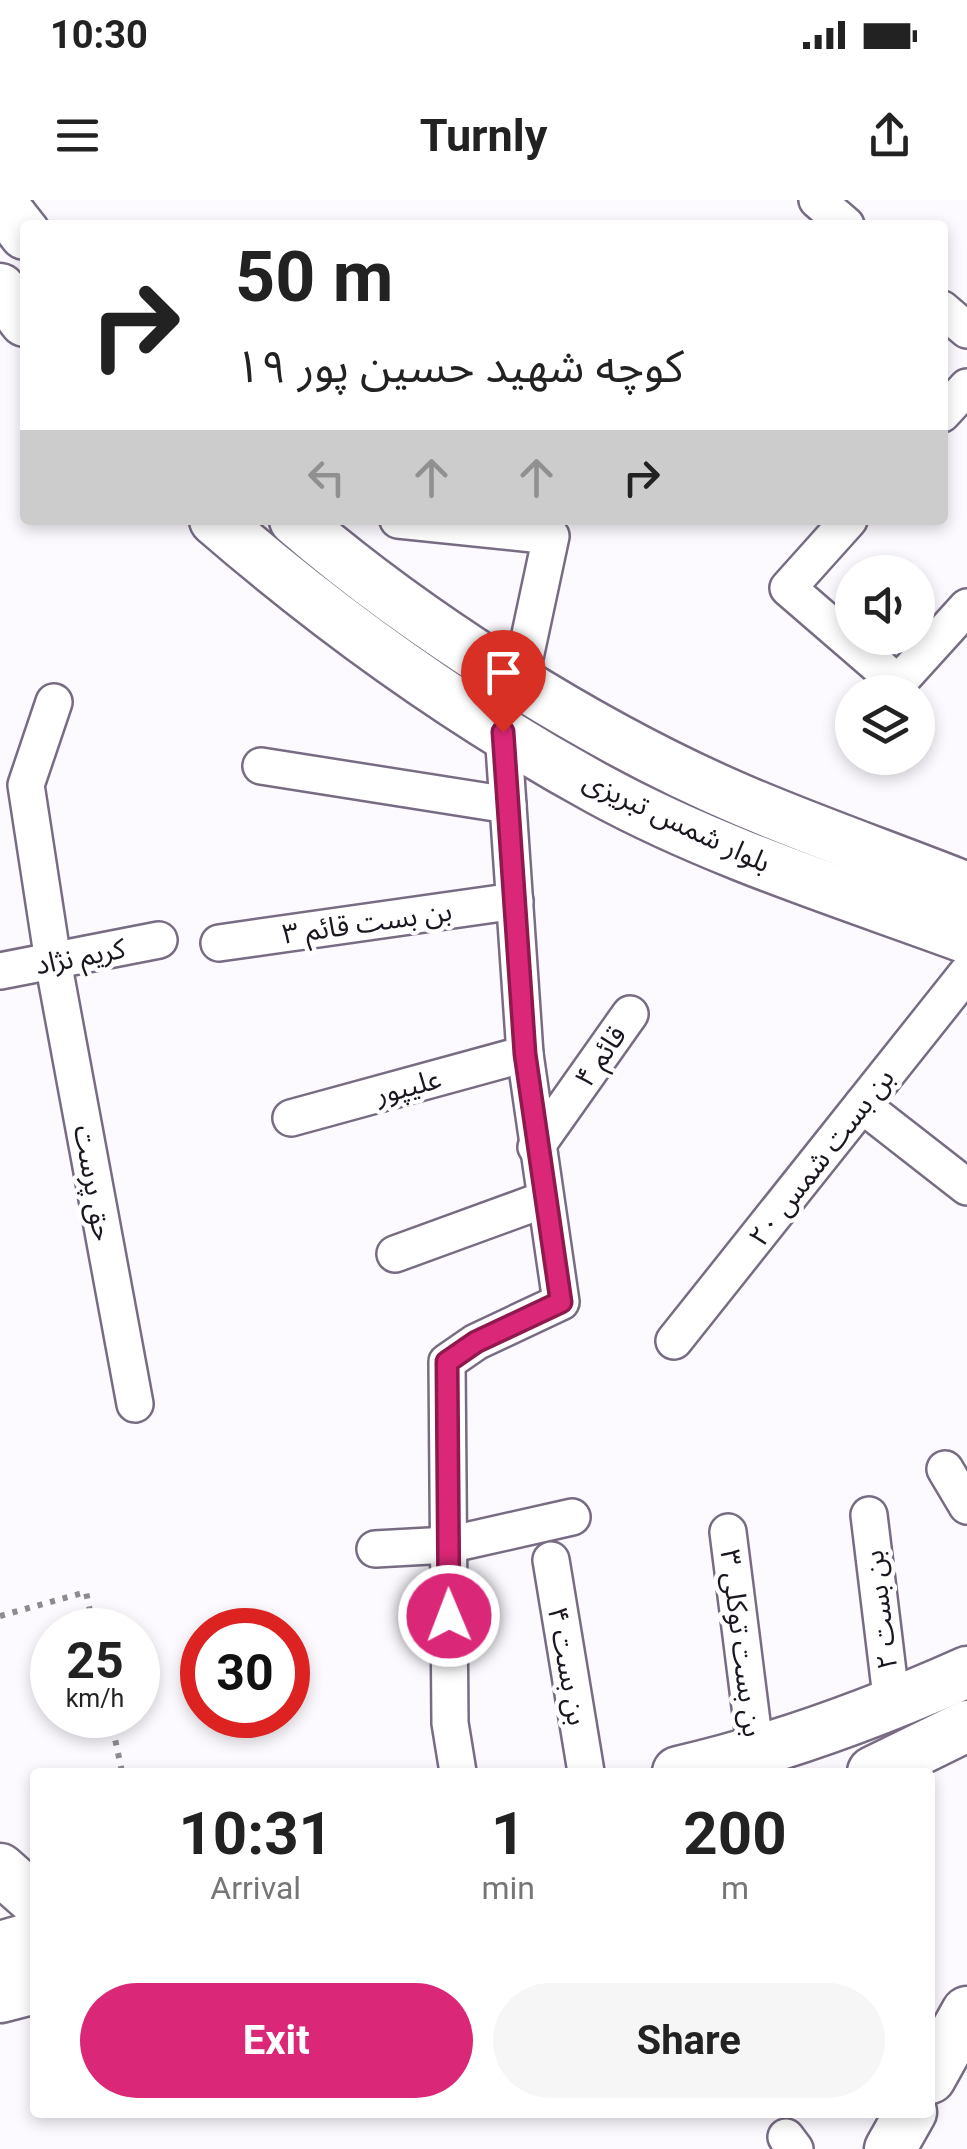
<!DOCTYPE html>
<html lang="en">
<head>
<meta charset="utf-8">
<style>
  :root { --surface:#fff; --page:#f6f6f6; --text:#222; --muted:#767676; --accent:#db2777 }
  body { margin:0; font-family:Roboto,"Noto Sans Arabic",sans-serif; background:var(--page); color:var(--text); height:100vh; display:flex; flex-direction:column; font-size:38px; white-space:nowrap }
  * { box-sizing:border-box; margin:0 }
  p { font-size:32px; color:var(--muted) }
  .icon { flex:none; width:55px; height:55px; fill:none; stroke:currentColor; stroke-width:2; stroke-linecap:round; stroke-linejoin:round }
  .map { position:relative; flex:1; overflow:hidden }
  .details { position:absolute; left:30px; top:1568px; width:905px; height:350px; display:flex; flex-direction:column; background:var(--surface); border-radius:10px; box-shadow:0 5px 15px #0003 }
  .details>* { flex:none }
  .top-card { position:absolute; left:20px; top:20px; width:928px; height:305px; border-radius:10px; box-shadow:0 5px 15px #0003; background:#fff; color:var(--text); overflow:hidden }
  .fabs { position:absolute; left:835px; top:355px; display:grid; gap:20px }
  .fabs a { display:grid; place-items:center; width:100px; height:100px; border-radius:50%; background:var(--surface); box-shadow:0 5px 15px #0003; font-size:50px }
  .speed { position:absolute; left:30px; top:1408px; display:flex; gap:20px; font-size:50px; font-weight:700; text-align:center }
  .speed>* { display:grid; place-content:center; width:130px; height:130px; border-radius:50%; background:var(--surface); box-shadow:0 5px 15px #0003; line-height:1 }
  .speed small { font-size:25px; font-weight:400 }
  .speed .limit { border:15px solid #d22; background:#fff; color:#111 }
  .pin { position:absolute; display:grid; place-items:center; width:85px; height:85px; color:#fff; margin:-102px -42px; border-radius:50% 50% 50% 0; rotate:-45deg; box-shadow:0 0 10px #0007 }
  .pin .icon { rotate:45deg }
  .me { position:absolute; width:110px; margin:-55px; rotate:359deg; stroke-linejoin:round; filter:drop-shadow(0 0 8px #0008) }
  .turn { display:flex; align-items:center; gap:35px; height:210px; padding:0 50px; font-size:45px }
  .turn .icon { width:130px; height:130px; stroke-width:2.5 }
  .turn b { display:block; font-size:70px; line-height:85px }
  .lanes { display:flex; align-items:center; height:95px; padding:0 50px; background:#0003; justify-content:center; gap:50px; direction:ltr }
  .lanes .off { opacity:.35 }
  .eta { display:flex; justify-content:space-evenly; align-items:center; height:170px; text-align:center }
  .eta b { font-size:60px; font-weight:700; line-height:70px }
  .action { display:flex; gap:20px; margin-top:auto; padding:20px 50px }
  .action a { flex:1; height:115px; border-radius:60px; background:var(--accent); color:#fff; font-size:40px; font-weight:700; line-height:115px; text-align:center }
  .action a+a { background:var(--page); color:var(--text) }
  .status { display:flex; justify-content:space-between; align-items:center; height:70px; padding:0 50px; background:var(--surface); direction:ltr }
  .status svg { height:28px; fill:currentColor }
  header { display:flex; justify-content:space-between; align-items:center; height:130px; padding:0 50px; background:var(--surface); font-size:45px; font-weight:700 }
  .map>svg:first-child { display:block }
</style>
</head>
<body>
<div class="status"><b>10:30</b><svg viewBox="0 0 49 12"><path d="M0 12V9h3v3zM5 12V6h3v6zM10 12V3h3v9zM15 12V0h3v12zM26 1h20v11H26zM47 4h2v5h-2z"/></svg></div>
<header><svg class="icon" aria-label="menu" viewBox="0 0 24 24"><path d="M4 6h16M4 12h16M4 18h16"/></svg>Turnly<svg class="icon" aria-label="share" viewBox="0 0 24 24"><path d="M12 15V3M7 8l5-5 5 5M5 13v7h14v-7"/></svg></header>
<div class="map">
<svg width="967" height="1949" viewBox="0 0 967 1949">
  <rect width="100%" height="100%" fill="#fcfaff"/>
  <g fill="none" stroke-linecap="round" stroke-linejoin="round">
    <g stroke="#786c83" stroke-width="40">
      <g id="street">
        <polyline points="817,0 846,25"/>
        <polyline points="942,109 967,130"/>
        <polyline points="942,214 967,187"/>
        <polyline points="398,320 551,336 520,481"/>
        <polyline points="849,320 788,388 898,483 967,407"/>
        <polyline points="54,502 26,585 53,761 135,1204"/>
        <polyline points="261,566 508,605"/>
        <polyline points="219,743 515,701"/>
        <polyline points="0,771 159,740"/>
        <polyline points="862,905 967,987"/>
        <polyline points="291,918 525,854"/>
        <polyline points="536,947 630,814"/>
        <polyline points="395,1054 543,1000"/>
        <polyline points="674,1141 967,773"/>
        <polyline points="945,1269 967,1306"/>
        <polyline points="869,1315 892,1505"/>
        <polyline points="728,1332 756,1554"/>
        <polyline points="375,1349 448,1345 572,1317"/>
        <polyline points="551,1360 586,1572"/>
        <polyline points="458,1572 450,1523 447,1162 476,1142 561,1102 525,854 503,532"/>
        <polyline points="786,1937 795,1949"/>
      </g>
    </g>
    <g stroke="#786c83" stroke-width="55">
      <g id="secondary">
        <polyline points="0,2 25,34"/>
        <polyline points="0,89 25,121"/>
        <path d="M215,320C334,423 463,515 600,590C716,653 845,693 967,738"/>
        <path d="M295,320C419,427 595,538 746,602C819,633 894,659 967,688"/>
        <path d="M678,1572C778,1549 873,1514 967,1472"/>
        <polyline points="873,1572 967,1526"/>
        <polyline points="0,1669 35,1700"/>
        <polyline points="0,1747 35,1737"/>
        <polyline points="0,1797 35,1788"/>
        <polyline points="930,1878 967,1812"/>
        <polyline points="890,1949 911,1912"/>
      </g>
    </g>
    <g stroke="#8d8a91" stroke-width="6" stroke-dasharray="5 8" stroke-linecap="butt">
      <polyline points="0,1416 86,1392 94,1430"/>
      <polyline points="110,1515 122,1572"/>
    </g>
    <use href="#street" stroke="#fff" stroke-width="35"/>
    <use href="#secondary" stroke="#fff" stroke-width="50"/>
  </g>
  <g fill="none" stroke-linecap="round" stroke-linejoin="round">
    <g stroke="#8e194d" stroke-width="25">
      <polyline id="route" points="449,1416 447,1162 476,1142 561,1102 525,854 503,532"/>
    </g>
    <use href="#route" stroke="#db2777" stroke-width="18"/>
  </g>
  <g text-anchor="middle" stroke-width="9" stroke-linejoin="round" paint-order="stroke">
    <g font-size="28" fill="#1b161f" stroke="#fff">
      <text transform="translate(677 621) rotate(25)" y="10">بلوار شمس تبریزی</text>
      <text transform="translate(367 722) rotate(-8)" y="10">بن بست قائم ۳</text>
      <text transform="translate(80 756) rotate(-11)" y="10">کریم نژاد</text>
      <text transform="translate(600 856) rotate(-55)" y="10">قائم ۴</text>
      <text transform="translate(408 886) rotate(-15)" y="10">علیپور</text>
      <text transform="translate(821 957) rotate(-52)" y="10">بن بست شمس ۲۰</text>
      <text transform="translate(94 983) rotate(80)" y="10">حق پرست</text>
      <text transform="translate(880 1410) rotate(-97)" y="10">بن بست ۲</text>
      <text transform="translate(742 1443) rotate(83)" y="10">بن بست توکلی ۳</text>
      <text transform="translate(568 1466) rotate(80)" y="10">بن بست ۴</text>
    </g>
  </g>
</svg>
<div class="fabs">
<a><svg class="icon" aria-label="sound" viewBox="0 0 24 24"><path d="M4 9h4l5-4v14l-5-4H4zM17 9q2 3 0 6"/></svg></a>
<a><svg class="icon" aria-label="layers" viewBox="0 0 24 24"><path d="M12 4l9 5-9 5-9-5zM3 14l9 5 9-5"/></svg></a>
</div>
<div class="speed"><div>25<small>km/h</small></div><div class="limit">30</div></div>
<div class="pin" style="left:503px;top:532px;background:#d93025"><svg class="icon" aria-label="arrive" viewBox="0 0 24 24"><path d="M6 21V4h12l-3 4 3 4H6"/></svg></div>
<svg class="me" style="left:449px;top:1416px" viewBox="-20 -20 40 40"><circle r="17" fill="#db2777" stroke="#fff" stroke-width="3"/><path d="M0-11L8 9 0 5-8 9z" fill="#fff"/></svg>
<div class="top-card">
<div class="turn"><svg class="icon" aria-label="right" viewBox="0 0 24 24"><path d="M7 20v-9h11M14 6l5 5-5 5"/></svg><div><b>50 m</b>کوچه شهید حسین پور ۱۹</div></div>
<div class="lanes"><svg class="icon off" aria-label="left" viewBox="0 0 24 24"><path d="M17 20v-9H6M10 6l-5 5 5 5"/></svg><svg class="icon off" aria-label="ahead" viewBox="0 0 24 24"><path d="M12 20V5M6 11l6-6 6 6"/></svg><svg class="icon off" aria-label="ahead" viewBox="0 0 24 24"><path d="M12 20V5M6 11l6-6 6 6"/></svg><svg class="icon" aria-label="right" viewBox="0 0 24 24"><path d="M7 20v-9h11M14 6l5 5-5 5"/></svg></div>
</div>
<section class="details">
<div class="eta">
<div><b>10:31</b><p>Arrival</p></div>
<div><b>1</b><p>min</p></div>
<div><b>200</b><p>m</p></div>
</div>
<div class="action"><a>Exit</a><a>Share</a></div>
</section>
</div>
</body>
</html>
